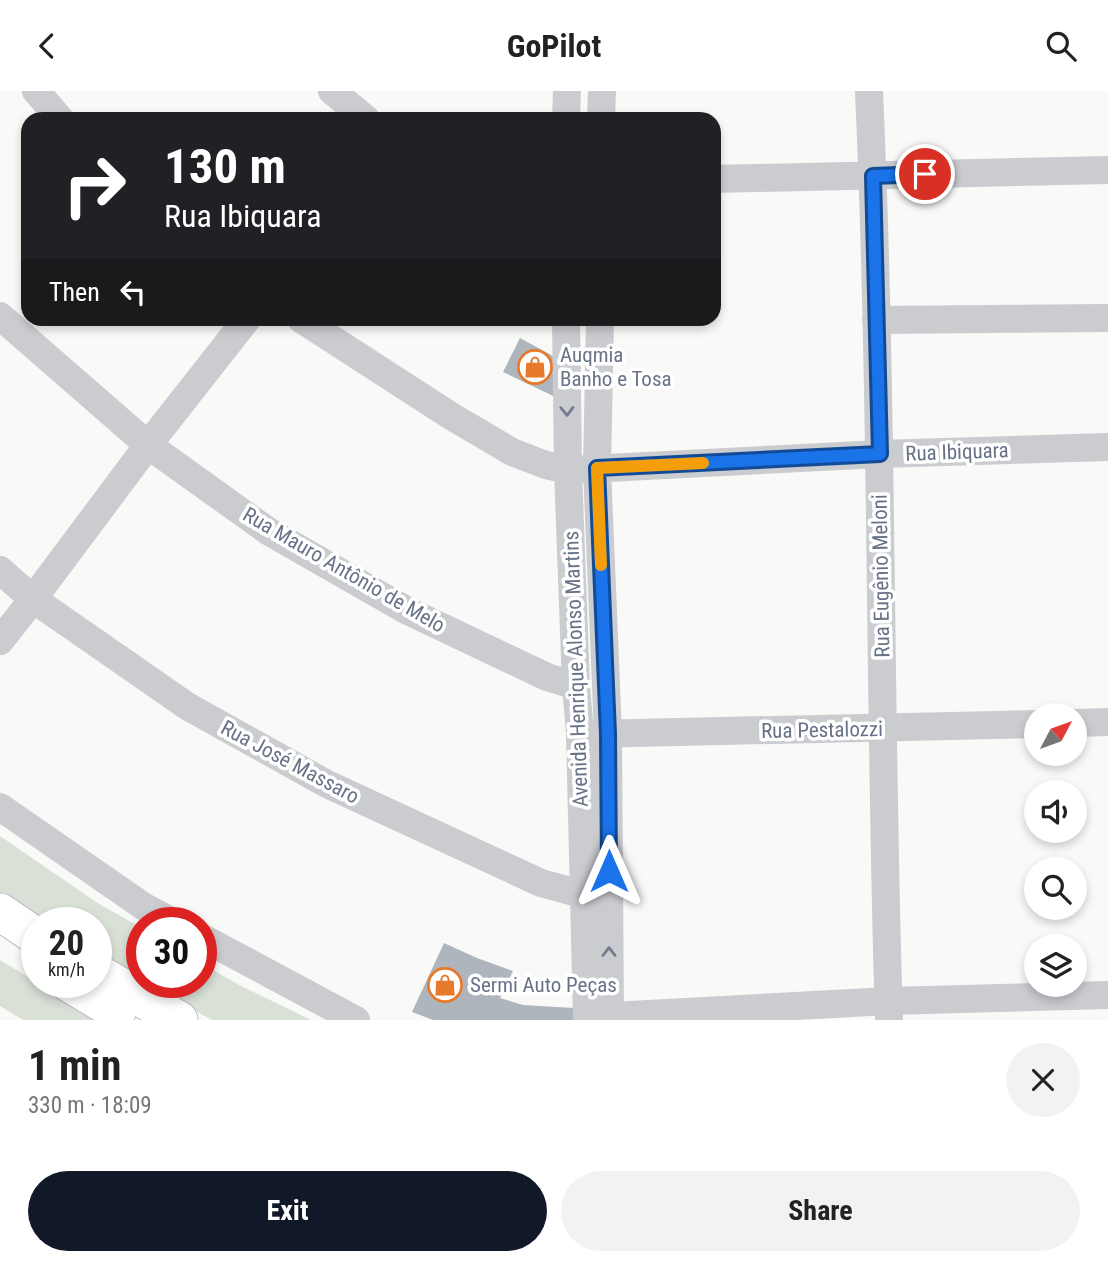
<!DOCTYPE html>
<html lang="en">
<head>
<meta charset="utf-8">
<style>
  :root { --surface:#fff; --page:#f2f2f2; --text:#222; --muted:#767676; --accent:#111827 }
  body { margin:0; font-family:"Roboto Condensed",sans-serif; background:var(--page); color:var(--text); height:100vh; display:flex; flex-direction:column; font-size:26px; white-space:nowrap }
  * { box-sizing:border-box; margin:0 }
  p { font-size:23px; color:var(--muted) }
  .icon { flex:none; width:38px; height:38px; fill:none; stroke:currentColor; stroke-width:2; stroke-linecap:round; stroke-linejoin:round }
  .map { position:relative; height:929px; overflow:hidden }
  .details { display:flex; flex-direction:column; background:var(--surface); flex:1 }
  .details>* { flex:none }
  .guide { position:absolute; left:21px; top:21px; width:700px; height:214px; border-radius:21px; box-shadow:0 4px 10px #0003; background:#202124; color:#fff; overflow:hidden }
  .needle { width:46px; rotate:49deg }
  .controls { position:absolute; left:1024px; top:612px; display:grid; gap:14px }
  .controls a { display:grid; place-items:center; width:63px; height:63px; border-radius:50%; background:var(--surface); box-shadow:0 4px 10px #0003; font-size:35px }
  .speed { position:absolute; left:21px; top:816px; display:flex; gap:14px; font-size:35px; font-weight:700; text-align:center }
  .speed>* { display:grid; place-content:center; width:91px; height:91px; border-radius:50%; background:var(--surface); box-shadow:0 4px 10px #0003; line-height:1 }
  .speed small { font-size:18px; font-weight:400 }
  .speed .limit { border:10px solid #d22; background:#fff; color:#111 }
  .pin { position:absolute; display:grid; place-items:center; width:60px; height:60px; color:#fff; margin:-30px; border:4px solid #fff; border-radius:50%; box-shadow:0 2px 7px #0007 }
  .me { position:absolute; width:77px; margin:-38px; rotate:0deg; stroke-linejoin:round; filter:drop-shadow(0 0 5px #0008) }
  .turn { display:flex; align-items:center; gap:24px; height:147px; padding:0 28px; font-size:32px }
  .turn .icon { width:91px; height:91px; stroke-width:2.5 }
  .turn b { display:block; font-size:49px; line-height:60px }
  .then { display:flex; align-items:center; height:66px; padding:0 28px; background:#0003; gap:14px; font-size:26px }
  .round { display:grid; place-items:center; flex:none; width:74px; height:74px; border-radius:37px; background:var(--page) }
  .head { display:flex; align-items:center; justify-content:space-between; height:119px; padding:0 28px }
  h1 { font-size:42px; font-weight:700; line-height:52px }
  .action { display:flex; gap:14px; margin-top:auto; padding:14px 28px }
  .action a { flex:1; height:80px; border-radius:42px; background:var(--accent); color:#fff; font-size:28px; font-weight:700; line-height:80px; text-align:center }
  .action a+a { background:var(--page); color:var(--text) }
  header { display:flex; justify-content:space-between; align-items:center; height:91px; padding:0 28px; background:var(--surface); font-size:32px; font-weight:700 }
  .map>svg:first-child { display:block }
</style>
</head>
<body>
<header><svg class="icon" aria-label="back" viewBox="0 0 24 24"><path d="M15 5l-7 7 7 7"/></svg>GoPilot<svg class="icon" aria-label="search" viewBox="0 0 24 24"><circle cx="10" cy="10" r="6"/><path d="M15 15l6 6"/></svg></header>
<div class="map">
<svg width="1108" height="929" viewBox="0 0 1108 929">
  <rect width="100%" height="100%" fill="#f9f9f7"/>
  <g fill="#d9e1d7">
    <polygon points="0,745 99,813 142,837 142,890 96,862 96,831 45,831 0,802"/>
    <polygon points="0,869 99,929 23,929 0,915"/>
    <polygon points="201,872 239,894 311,929 212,929 143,891 201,891"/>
  </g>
  <g fill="#afb5bd">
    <polygon points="520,247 564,271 566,311 503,281"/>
    <polygon points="444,852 477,867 513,880 500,907 523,914 574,917 577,929 433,929 412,921"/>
  </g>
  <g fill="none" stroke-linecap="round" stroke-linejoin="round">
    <g stroke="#babdc2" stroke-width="39">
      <g id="major">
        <polyline points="0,821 37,846"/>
        <polyline points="96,881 179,929"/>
        <polyline points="67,891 117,921"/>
      </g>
    </g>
    <g stroke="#caccd0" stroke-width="28">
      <polyline points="36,0 60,28"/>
      <polyline points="332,0 366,28"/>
      <path d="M869,0C883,310 879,619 889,929"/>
      <polyline points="566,28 567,0"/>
      <polyline points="601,28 602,0"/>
      <polyline points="714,88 1108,79"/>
      <polyline points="0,225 148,354 268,440 406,519 547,586 576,595"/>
      <polyline points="301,228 451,325 512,361 546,374 568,379 880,363 1108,356"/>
      <polyline points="566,228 568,379 576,595 580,643 587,929"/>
      <polyline points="600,228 597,377 608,643 610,929"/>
      <polyline points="876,229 1108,227"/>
      <polyline points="0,479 33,508 187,615 327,693 541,792 585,804 603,806"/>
      <polyline points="0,550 33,508 148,354 247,228"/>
      <polyline points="1074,632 1108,631"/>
      <polyline points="591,643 1036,633"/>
      <polyline points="0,716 143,815 173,831"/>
      <polyline points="201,846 356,929"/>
      <polyline points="593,926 889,910 1108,904"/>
    </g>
    <use href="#major" stroke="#fff" stroke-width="37"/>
  </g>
  <defs><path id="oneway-chevron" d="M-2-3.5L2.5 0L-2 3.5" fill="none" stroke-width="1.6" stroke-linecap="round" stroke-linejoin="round" transform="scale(1.75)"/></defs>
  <g stroke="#727c8f">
    <use href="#oneway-chevron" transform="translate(567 320) rotate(89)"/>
    <use href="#oneway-chevron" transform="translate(609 861) rotate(-90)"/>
  </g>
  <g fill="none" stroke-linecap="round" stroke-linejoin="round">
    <g stroke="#114b97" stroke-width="18">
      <polyline id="route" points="609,780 608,643 597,377 880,363 873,85 925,83"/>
    </g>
    <use href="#route" stroke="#1a73e8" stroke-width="12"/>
    <polyline stroke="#f59e0b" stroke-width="12" points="601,474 597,377 703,372"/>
  </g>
  <defs>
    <g id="shop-ring" transform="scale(1.75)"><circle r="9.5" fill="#fff" stroke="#e6792a" stroke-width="1.5"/><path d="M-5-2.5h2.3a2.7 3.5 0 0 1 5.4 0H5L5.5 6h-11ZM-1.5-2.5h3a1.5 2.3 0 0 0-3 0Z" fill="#e6792a"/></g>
  </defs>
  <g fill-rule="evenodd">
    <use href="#shop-ring" x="535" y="276"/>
    <use href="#shop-ring" x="445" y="894"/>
  </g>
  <g text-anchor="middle" stroke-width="7" stroke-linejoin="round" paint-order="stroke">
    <g font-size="21" fill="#687388" stroke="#fff" text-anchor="start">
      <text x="560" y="271">Auqmia<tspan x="560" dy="24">Banho e Tosa</tspan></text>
      <text x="470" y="901">Sermi Auto Peças</text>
    </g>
    <g font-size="21" fill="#687388" stroke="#fff">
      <text transform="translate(957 361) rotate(-2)" y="7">Rua Ibiquara</text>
      <text transform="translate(344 479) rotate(30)" y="7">Rua Mauro Antônio de Melo</text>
      <text transform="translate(881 485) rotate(-91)" y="7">Rua Eugênio Meloni</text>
      <text transform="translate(576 578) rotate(-92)" y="7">Avenida Henrique Alonso Martins</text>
      <text transform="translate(822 639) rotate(-1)" y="7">Rua Pestalozzi</text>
      <text transform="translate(290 671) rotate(28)" y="7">Rua José Massaro</text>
    </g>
  </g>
</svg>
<div class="controls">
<a><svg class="needle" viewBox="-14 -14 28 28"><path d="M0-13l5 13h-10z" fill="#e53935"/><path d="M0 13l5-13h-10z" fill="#767676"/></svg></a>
<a><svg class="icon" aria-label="sound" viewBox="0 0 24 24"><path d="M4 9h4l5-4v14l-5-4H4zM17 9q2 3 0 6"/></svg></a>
<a><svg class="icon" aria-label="search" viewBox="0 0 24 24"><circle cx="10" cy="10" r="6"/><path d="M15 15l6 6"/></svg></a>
<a><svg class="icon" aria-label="layers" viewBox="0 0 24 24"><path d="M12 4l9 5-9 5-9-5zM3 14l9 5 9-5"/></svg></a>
</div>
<div class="speed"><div>20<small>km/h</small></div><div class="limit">30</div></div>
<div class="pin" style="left:925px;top:83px;background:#d93025"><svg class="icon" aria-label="arrive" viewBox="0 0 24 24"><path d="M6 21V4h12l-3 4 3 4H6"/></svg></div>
<svg class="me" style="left:609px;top:780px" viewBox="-20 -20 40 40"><path d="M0-17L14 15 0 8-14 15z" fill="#1a73e8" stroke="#fff" stroke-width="4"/></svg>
<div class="guide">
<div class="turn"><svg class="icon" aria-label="right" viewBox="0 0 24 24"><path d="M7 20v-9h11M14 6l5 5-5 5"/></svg><div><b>130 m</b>Rua Ibiquara</div></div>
<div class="then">Then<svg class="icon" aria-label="left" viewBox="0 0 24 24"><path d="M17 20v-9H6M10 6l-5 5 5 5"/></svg></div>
</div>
</div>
<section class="details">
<div class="head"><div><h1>1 min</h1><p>330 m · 18:09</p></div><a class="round"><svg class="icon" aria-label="close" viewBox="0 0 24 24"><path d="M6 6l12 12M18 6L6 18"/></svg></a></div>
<div class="action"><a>Exit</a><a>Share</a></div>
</section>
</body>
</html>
